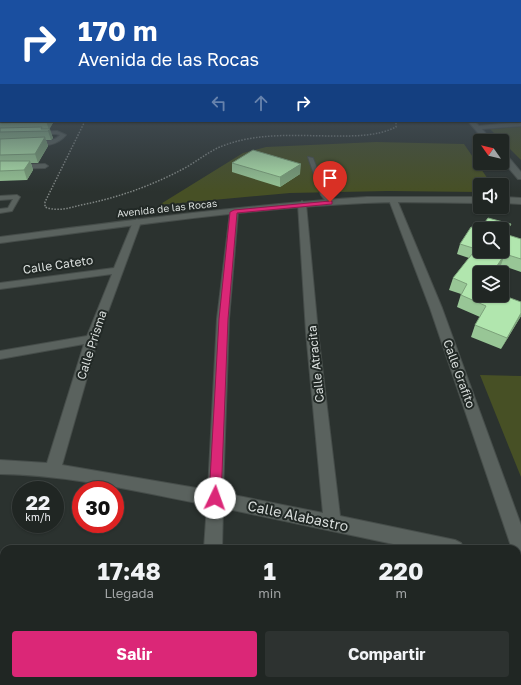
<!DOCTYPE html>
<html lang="es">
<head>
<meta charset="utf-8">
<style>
  :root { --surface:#202623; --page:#2d3230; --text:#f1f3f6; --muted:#a2a5a6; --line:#3d4341; --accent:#db2777 }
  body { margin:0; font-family:"Golos Text",sans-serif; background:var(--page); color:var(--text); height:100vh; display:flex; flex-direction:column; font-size:15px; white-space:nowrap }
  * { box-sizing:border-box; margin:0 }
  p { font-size:13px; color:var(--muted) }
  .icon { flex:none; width:22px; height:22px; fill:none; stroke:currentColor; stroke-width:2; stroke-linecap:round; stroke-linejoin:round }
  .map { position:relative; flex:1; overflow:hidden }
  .details { position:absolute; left:0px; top:545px; width:521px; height:140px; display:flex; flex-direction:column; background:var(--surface); border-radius:12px 12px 0 0; box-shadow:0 1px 3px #0004,0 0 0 1px var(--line) }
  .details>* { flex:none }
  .guide { position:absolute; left:0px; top:0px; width:521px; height:122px; box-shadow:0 1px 3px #0004,0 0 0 1px var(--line); background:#1a4fa0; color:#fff; overflow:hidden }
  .needle { width:26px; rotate:304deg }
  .controls { position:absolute; left:473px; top:134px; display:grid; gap:8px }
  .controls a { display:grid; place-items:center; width:36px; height:36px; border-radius:4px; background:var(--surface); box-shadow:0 1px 3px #0004,0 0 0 1px var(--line); font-size:20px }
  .speed { position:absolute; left:12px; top:481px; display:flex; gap:8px; font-size:20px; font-weight:700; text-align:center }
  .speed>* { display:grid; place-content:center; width:52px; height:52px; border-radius:50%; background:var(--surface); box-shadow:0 1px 3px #0004,0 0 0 1px var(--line); line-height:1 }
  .speed small { font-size:10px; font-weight:400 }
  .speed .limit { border:6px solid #d22; background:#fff; color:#111 }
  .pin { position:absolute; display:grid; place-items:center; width:34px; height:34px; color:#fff; margin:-41px -17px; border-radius:50% 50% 50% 0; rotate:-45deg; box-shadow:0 0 4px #0007 }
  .pin .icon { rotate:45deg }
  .me { position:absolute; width:44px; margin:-22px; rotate:3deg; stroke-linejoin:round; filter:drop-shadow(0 0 3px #0008) }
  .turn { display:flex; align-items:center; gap:14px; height:84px; padding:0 12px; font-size:18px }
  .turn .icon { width:52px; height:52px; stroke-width:2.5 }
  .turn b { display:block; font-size:28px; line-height:34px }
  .lanes { display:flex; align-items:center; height:38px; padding:0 12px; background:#0003; justify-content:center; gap:20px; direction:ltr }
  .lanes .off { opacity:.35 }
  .eta { display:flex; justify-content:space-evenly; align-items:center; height:68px; text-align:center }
  .eta b { font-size:24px; font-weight:700; line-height:28px }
  .button { display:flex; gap:8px; margin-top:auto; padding:8px 12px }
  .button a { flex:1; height:46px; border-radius:4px; background:var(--accent); color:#fff; font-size:16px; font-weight:700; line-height:46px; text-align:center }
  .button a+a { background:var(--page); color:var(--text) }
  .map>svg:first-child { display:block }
</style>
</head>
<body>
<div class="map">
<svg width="521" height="685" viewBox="0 0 521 685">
  <rect width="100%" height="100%" fill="#2b322f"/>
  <g fill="#475025">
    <polygon points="521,127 521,160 490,129"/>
    <polygon points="376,142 464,144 492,185 480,185 480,192 388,191 290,193 159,205 243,153 266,147"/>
    <polygon points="480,375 521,376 521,477"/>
  </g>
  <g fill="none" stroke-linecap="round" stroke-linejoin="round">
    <g stroke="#464d4a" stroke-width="2">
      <g id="service">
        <path d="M57,131L66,135C59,144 42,149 32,143C41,138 52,144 60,135L56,134H37V132Z"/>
        <polygon points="308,157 313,158 327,195 333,203 332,204 328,204 321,195"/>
        <polygon points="0,165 45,164 48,166 45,168 0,169"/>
        <polygon points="17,195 20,197 12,211 0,213 0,209 8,208 13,199 0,200 0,196"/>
      </g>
    </g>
    <g stroke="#464d4a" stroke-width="2">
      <g id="minor">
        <polygon points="468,121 474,121 479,126 521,122 521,126 482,129 492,141 485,141"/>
        <polygon points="502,153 505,153 521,172 521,179 518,179 502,160"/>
        <polygon points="393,197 397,200 442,308 521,525 521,572 517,571 517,549 512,549 430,308 389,200"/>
        <path d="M302,201L306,204L318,332L340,516L455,540L461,543L464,549H417L223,508L222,549H204L207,505C139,492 70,475 0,474V460L47,463L84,344L0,359V351L87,336L112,274L0,289V283L114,268L133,222L137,219L141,222L98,339L62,465L208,490L217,319L230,212L234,209L238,212L229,319L223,493L323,513L306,332L298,204Z"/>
        <polygon points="4,608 4,628 0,629 0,609"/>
        <rect x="211" y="681" width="20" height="4"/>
      </g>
    </g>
    <g stroke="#464d4a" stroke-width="2">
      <g id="tertiary">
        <path d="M367,197H480V203C442,203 403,201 365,203C243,209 121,227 0,243V237C122,221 244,205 367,197Z"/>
        <polygon points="502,197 521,198 521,204 502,203"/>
      </g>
    </g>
    <path stroke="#818785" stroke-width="1.5" stroke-dasharray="1.5 1.5" stroke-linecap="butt" d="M85,121L45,202V207C57,212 69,208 81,205C117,198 151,186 183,169C198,161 210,150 225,145C261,132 299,136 337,136C357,136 378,136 396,127V121"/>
    <use href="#service" fill="#5a625e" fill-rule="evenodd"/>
    <use href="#minor" fill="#5a625e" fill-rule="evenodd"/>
    <use href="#tertiary" fill="#5a625e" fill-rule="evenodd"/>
  </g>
  <g fill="#98c696">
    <polygon points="0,110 1,121 54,121 49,129 53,138 51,140 46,140 48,146 38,163 31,163 33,170 27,180 0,181"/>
    <polygon points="232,163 300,174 280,187 232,172"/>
    <polygon points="507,235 521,239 521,272 501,265 480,295 521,302 521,316 501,349 471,337 475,325 480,317 457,307 461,294 449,290 453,278 469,258 457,254 460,244"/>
  </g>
  <g fill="#7ca17a">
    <polygon points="46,121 54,121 49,130"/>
    <polygon points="50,129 53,138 51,140 48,131"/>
    <polygon points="45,137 48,146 38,163 35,154"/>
    <polygon points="30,161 33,170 27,180 24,170"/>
    <polygon points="301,164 300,174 280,187 280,177"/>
    <polygon points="511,224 507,234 505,234"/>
    <polygon points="505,254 501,265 495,273 492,273"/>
    <polygon points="521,313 521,316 501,349 507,338"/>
  </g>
  <g fill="#b1e6ae" stroke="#7ca17a" fill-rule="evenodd">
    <polygon points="0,110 1,110 1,121 46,121 0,123"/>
    <polygon points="42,127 41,129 50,129 48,131 0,132 0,128"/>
    <polygon points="45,137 35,154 0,155 0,139"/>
    <polygon points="253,150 301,164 280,177 232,163"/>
    <polygon points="0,161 30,161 24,170 0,171"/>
    <path d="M488,218L511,224L505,234L521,239V259L505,254L492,273H480V295H502L521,302V313L507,338L475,325L486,306L461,295L467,284L453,278L476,249L460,244L471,227L480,229ZM480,229H502V251H480Z"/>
  </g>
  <linearGradient id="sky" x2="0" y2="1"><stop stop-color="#181c1a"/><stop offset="0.51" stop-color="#444f58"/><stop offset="1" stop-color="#444f58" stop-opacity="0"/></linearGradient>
  <rect width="521" height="192" fill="url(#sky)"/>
  <polygon fill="#db2777" stroke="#8e194d" points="330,201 332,201 332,204 237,213 228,319 221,498 219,502 215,504 210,502 209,498 219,319 230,212 234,210"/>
  <g text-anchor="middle" stroke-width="4" stroke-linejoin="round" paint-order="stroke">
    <g font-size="10" fill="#d9dedc" stroke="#212825">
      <text transform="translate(167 208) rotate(-6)" y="4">Avenida de las Rocas</text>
    </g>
    <g font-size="12" fill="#d9dedc" stroke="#212825">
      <text transform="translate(58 265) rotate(-8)" y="4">Calle Cateto</text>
      <text transform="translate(92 345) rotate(-72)" y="4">Calle Prisma</text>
      <text transform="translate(316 364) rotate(-96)" y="4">Calle Atracita</text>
      <text transform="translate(459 374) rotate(70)" y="4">Calle Grafito</text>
    </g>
    <g font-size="14" fill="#d9dedc" stroke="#212825">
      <text transform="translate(298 516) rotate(12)" y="5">Calle Alabastro</text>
    </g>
  </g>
</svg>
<div class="controls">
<a><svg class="needle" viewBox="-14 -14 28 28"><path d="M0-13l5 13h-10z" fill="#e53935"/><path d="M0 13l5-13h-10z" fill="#a2a5a6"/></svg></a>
<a><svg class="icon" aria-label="sound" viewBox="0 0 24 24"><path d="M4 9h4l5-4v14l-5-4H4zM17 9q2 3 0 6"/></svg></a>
<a><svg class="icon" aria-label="search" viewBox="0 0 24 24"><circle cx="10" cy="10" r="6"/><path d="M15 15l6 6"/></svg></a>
<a><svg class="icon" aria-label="layers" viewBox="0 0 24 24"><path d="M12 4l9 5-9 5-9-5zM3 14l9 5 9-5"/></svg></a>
</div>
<div class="speed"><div>22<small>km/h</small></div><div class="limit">30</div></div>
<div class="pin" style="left:330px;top:202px;background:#d93025"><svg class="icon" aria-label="arrive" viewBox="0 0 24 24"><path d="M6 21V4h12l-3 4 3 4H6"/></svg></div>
<svg class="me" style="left:215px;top:498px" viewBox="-20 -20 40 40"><circle r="19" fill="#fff"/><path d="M0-13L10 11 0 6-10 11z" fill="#db2777"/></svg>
<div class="guide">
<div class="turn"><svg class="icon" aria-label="right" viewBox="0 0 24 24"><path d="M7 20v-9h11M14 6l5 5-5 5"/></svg><div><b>170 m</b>Avenida de las Rocas</div></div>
<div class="lanes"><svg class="icon off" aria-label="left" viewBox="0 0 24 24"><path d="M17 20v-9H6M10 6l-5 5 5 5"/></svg><svg class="icon off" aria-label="ahead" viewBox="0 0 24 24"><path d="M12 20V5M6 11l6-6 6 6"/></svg><svg class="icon" aria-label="right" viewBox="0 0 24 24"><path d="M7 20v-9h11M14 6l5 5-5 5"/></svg></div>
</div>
<section class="details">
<div class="eta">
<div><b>17:48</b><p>Llegada</p></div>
<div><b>1</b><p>min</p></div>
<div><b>220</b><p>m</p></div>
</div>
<div class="button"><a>Salir</a><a>Compartir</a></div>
</section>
</div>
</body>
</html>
